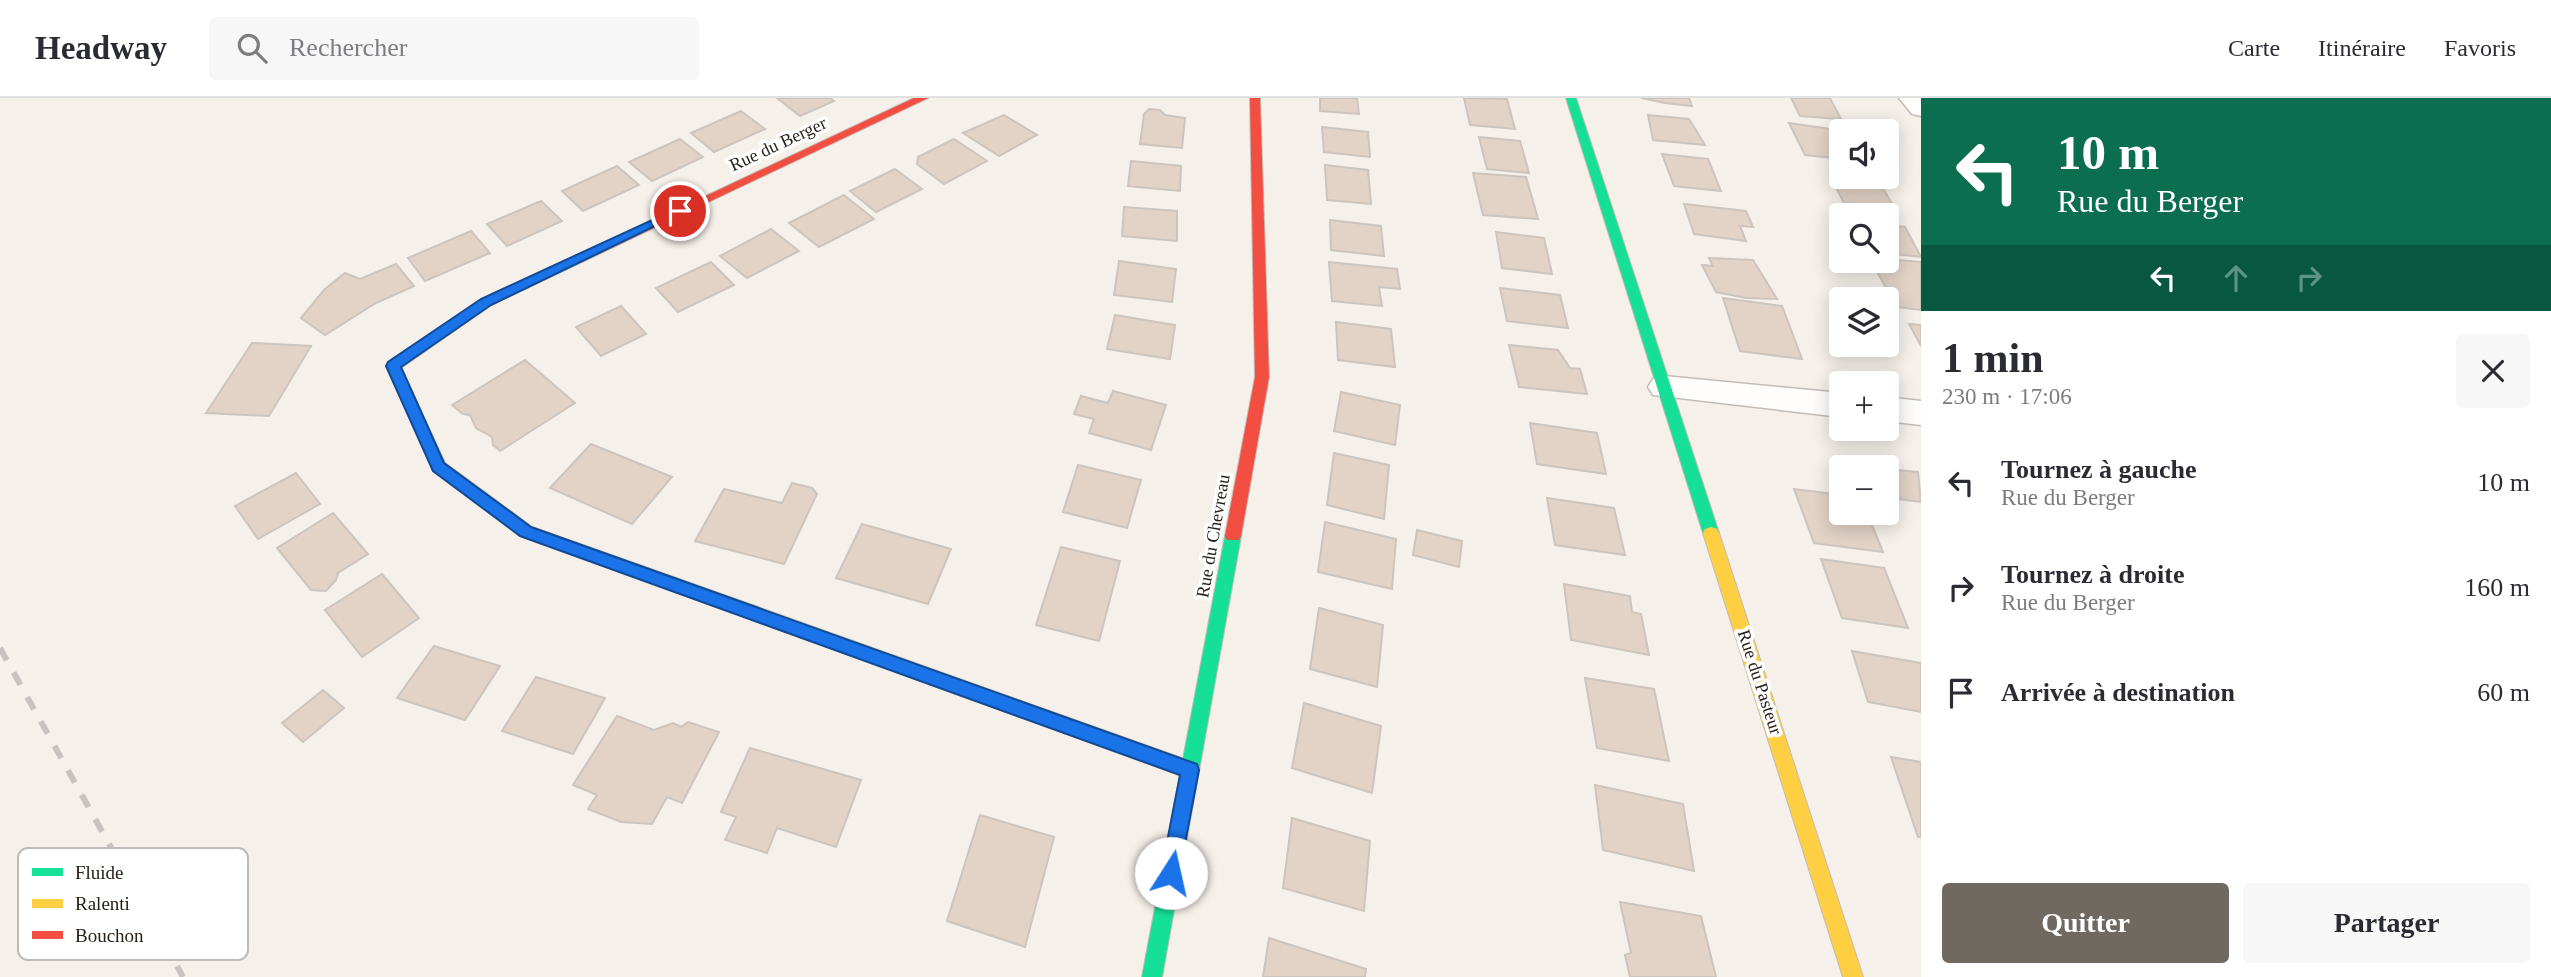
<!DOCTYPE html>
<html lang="fr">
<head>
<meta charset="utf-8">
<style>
  :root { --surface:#fff; --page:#f7f7f7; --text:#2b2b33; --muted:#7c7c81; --line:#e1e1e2; --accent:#706962 }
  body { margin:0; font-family:"Times New Roman",serif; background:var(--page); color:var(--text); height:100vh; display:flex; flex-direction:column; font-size:26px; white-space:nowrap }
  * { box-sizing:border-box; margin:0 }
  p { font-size:23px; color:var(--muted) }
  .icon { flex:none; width:38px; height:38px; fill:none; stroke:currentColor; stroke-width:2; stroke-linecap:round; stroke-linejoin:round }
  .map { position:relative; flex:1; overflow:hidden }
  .panel { display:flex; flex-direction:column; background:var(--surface); width:630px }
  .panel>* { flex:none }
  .banner { background:#0b6e4f; color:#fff; overflow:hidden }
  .controls { position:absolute; left:1829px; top:21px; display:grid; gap:14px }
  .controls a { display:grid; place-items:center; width:70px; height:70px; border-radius:7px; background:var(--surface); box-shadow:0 4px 18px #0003; font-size:35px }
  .pin { position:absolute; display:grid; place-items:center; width:60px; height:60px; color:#fff; margin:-30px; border:4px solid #fff; border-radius:50%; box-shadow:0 2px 7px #0007 }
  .me { position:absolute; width:77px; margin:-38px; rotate:10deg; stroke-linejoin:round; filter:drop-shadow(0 0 5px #0008) }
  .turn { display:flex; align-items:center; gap:24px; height:147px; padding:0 21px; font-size:32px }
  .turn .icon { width:91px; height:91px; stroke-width:2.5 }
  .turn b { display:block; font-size:49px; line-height:60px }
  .lanes { display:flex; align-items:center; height:66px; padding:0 21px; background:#0003; justify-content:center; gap:35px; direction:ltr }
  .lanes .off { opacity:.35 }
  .round { display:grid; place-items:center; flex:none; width:74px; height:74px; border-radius:7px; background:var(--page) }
  .headline { display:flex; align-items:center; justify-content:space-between; height:119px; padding:0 21px }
  h1 { font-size:42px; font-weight:800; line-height:52px }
  .primary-button { display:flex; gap:14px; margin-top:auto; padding:14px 21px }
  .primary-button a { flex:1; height:80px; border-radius:7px; background:var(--accent); color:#fff; font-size:28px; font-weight:800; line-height:80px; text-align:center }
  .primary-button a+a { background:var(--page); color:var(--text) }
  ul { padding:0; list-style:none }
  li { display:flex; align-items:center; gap:21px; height:105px; padding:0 21px }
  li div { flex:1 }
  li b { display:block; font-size:26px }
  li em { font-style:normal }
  header { display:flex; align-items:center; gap:42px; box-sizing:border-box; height:98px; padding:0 35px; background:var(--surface); border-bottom:2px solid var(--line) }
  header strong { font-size:33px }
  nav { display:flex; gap:38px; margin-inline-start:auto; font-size:24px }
  .search { width:490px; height:63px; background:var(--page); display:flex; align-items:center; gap:18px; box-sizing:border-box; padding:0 24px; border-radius:7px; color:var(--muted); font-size:26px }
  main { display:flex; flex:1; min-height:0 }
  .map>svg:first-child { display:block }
</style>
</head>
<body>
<header>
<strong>Headway</strong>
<div class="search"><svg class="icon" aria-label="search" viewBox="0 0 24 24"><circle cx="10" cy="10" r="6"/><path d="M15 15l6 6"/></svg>Rechercher</div>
<nav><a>Carte</a><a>Itinéraire</a><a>Favoris</a></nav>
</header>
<main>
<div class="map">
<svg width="1921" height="879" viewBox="0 0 1921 879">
  <rect width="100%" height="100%" fill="#f6f0ea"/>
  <g fill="#e2d3c6" stroke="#ccc5bf" stroke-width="2">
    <polygon points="777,0 830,0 834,3 800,18"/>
    <polygon points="1320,0 1357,0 1359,16 1320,13"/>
    <polygon points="1464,0 1507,1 1515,31 1470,27"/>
    <polygon points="1641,0 1689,0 1692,8 1665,5"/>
    <polygon points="1791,0 1830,0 1841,21 1800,18"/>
    <polygon points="1149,11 1160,12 1165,17 1185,20 1182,50 1140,46 1144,16"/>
    <polygon points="741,13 765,31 714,54 691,35"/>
    <polygon points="1004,17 1037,37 999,58 963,35"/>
    <polygon points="1648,17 1689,21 1705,47 1653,42"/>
    <polygon points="1789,25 1845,33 1841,33 1841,61 1805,57"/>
    <polygon points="1322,29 1368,34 1370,59 1324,54"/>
    <polygon points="1479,39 1520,43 1529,75 1487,71"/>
    <polygon points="680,41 703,59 652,83 629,64"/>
    <polygon points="954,41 987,63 944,86 917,66 918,59"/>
    <polygon points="1662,56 1708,61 1721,93 1674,88"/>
    <polygon points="1131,63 1181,68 1180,93 1128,88"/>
    <polygon points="1325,67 1368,72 1371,106 1327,102"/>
    <polygon points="617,68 639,87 583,113 562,93"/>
    <polygon points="895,71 922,91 876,114 850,93"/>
    <polygon points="1473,75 1526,79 1538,121 1483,117"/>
    <polygon points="1830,78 1878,82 1894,109 1844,105"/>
    <polygon points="844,97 874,121 819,149 789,125"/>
    <polygon points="541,103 562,123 507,148 487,126"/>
    <polygon points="1684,106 1746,113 1753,129 1740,128 1746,143 1694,136"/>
    <polygon points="1124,109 1177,113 1177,143 1122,138"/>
    <polygon points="1330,122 1381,128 1384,158 1331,152"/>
    <polygon points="1886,127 1905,129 1921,159 1886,155"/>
    <polygon points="771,131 799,153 747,180 720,158"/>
    <polygon points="471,133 490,155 425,183 408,160"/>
    <polygon points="1496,134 1544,140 1552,176 1502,170"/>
    <polygon points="1709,160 1753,162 1777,201 1746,200 1716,194 1702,167 1713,168"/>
    <polygon points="1886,161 1921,164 1921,212 1897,209 1871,163"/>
    <polygon points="1119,163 1176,171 1172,204 1114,197"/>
    <polygon points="711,164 734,187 678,214 656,190"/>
    <polygon points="1329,164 1397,171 1400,191 1379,189 1382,208 1332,203"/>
    <polygon points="396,166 414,188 376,205 325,237 301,220 324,192 345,175 360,181"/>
    <polygon points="1500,190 1560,197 1568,230 1507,223"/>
    <polygon points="1723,200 1782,208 1802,261 1740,253"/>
    <polygon points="621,208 646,236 601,258 576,229"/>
    <polygon points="1115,217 1175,227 1170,261 1107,251"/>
    <polygon points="1336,224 1391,231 1395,269 1338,262"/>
    <polygon points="1909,226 1921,227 1921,248"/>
    <polygon points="252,245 311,248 269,318 206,315"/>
    <polygon points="1509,247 1558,252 1570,270 1580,271 1587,296 1519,289"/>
    <polygon points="525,262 575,305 500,353 493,347 492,339 476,330 470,317 463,316 452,307"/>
    <polygon points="1113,293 1166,307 1151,352 1089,335 1094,321 1074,316 1081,298 1108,305"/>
    <polygon points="1341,294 1400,307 1395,347 1334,333"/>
    <polygon points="1530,325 1597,335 1606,376 1537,366"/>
    <polygon points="591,346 672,379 632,426 550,390"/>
    <polygon points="1334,355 1389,367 1384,421 1327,407"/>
    <polygon points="1078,367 1141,382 1127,430 1063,414"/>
    <polygon points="1886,371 1918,374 1921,404 1899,401"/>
    <polygon points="296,375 320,406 258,441 235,408"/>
    <polygon points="792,385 812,390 817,396 784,466 695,443 724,391 782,405"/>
    <polygon points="1794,391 1841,397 1841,415 1867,415 1883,454 1814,445"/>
    <polygon points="1547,400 1614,410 1625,457 1555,447"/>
    <polygon points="333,415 368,456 338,475 336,482 326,493 311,492 277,450"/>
    <polygon points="1325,424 1396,441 1392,491 1318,474"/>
    <polygon points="862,426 951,451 928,506 836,480"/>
    <polygon points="1417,432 1462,443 1459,469 1413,457"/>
    <polygon points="1061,449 1120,463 1099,543 1036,527"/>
    <polygon points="1821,461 1884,470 1908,530 1842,520"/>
    <polygon points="382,476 419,520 362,559 325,512"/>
    <polygon points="1564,486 1630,498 1632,514 1641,516 1649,557 1571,542"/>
    <polygon points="1319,510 1383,527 1377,589 1310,571"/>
    <polygon points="434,548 500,568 465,622 397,600"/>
    <polygon points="1852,553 1921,565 1921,614 1868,604"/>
    <polygon points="536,579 605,600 573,656 502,633"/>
    <polygon points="1585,580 1654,591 1669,663 1597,650"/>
    <polygon points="323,592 344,610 303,644 282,625"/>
    <polygon points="1304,605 1381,628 1372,695 1292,670"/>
    <polygon points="617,618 654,632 673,625 681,629 688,624 719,634 682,705 667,699 652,726 621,724 588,711 597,697 573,687"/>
    <polygon points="750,650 861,682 836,749 777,730 767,755 725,742 736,719 721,714"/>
    <polygon points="1891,659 1921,664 1921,739 1918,739"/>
    <polygon points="1595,687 1683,706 1694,773 1603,752"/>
    <polygon points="980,717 1054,739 1025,849 947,823"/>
    <polygon points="1292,720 1370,743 1364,813 1283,790"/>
    <polygon points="1620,804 1701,818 1716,879 1630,879 1625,857 1631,855"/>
    <polygon points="1269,840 1366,871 1365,879 1263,879"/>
  </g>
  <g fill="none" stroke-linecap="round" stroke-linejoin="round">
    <g stroke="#c3bcb6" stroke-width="3">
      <g id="street">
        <polygon points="1899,0 1921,0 1921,18 1912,16"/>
        <polygon points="1664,278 1841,295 1841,319 1653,297 1648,289 1653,281"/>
        <polygon points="1886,299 1921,303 1921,327 1886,323"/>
      </g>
    </g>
    <g stroke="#c3bcb6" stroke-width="2">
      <g id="fast">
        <polygon points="1566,0 1576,0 1719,435 1717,439 1705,439 1703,435"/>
        <polygon points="580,156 586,160 584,163 491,207 401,270 445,365 532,429 758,509 760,514 758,519 752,521 520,437 434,373 386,268 388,265 481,201"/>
        <polygon points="1233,432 1239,434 1241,438 1162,879 1142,879 1225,438 1227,434"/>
      </g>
    </g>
    <g stroke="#c3bcb6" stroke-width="2">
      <g id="slow">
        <polygon points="1711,429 1717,431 1719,435 1863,879 1843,879 1703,435 1705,431"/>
        <polygon points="752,507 1190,663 1196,666 1199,672 1196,678 1190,681 746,519 744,514 746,509"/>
      </g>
    </g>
    <g stroke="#c3bcb6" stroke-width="2">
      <g id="jam">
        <polygon points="914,0 928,0 584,163 580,164 574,160"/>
        <polygon points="1250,0 1260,0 1269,279 1241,438 1239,442 1227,442 1225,438 1255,279"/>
      </g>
    </g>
    <use href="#street" fill="#fefdfc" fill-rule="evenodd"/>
    <use href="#fast" fill="#16e098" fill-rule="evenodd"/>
    <use href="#slow" fill="#ffcf43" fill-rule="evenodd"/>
    <use href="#jam" fill="#f24e42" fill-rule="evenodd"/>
    <polyline stroke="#c6c3c1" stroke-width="6" stroke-dasharray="14 14" stroke-linecap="butt" points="0,550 183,879"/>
  </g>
  <polygon fill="#1a73e8" stroke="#114b97" stroke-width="2" points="676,111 686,113 491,207 401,269 444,365 531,429 1197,666 1199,672 1178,782 1171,785 1164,782 1161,775 1180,677 520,438 433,373 386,268 388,264 481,201"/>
  <g text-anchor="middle" stroke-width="7" stroke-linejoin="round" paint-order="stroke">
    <g font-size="18" fill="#282019" stroke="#fff">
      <text transform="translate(778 46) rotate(-25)" y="6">Rue du Berger</text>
      <text transform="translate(1213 438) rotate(-80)" y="6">Rue du Chevreau</text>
      <text transform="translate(1760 584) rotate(72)" y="6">Rue du Pasteur</text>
    </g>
  </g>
  <rect x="18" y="750" width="230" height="112" rx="10" fill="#fff" stroke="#bebcba" stroke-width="2"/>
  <rect x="32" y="770" width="31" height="8" fill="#16e098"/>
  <rect x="32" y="801" width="31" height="9" fill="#ffcf43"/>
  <rect x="32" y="833" width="31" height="8" fill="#f24e42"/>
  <g font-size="19" fill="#282019">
    <text x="75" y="781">Fluide</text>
    <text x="75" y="812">Ralenti</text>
    <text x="75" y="844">Bouchon</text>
  </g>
</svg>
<div class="controls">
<a><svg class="icon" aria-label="sound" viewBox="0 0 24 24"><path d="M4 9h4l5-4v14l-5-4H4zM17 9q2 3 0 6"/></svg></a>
<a><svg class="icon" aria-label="search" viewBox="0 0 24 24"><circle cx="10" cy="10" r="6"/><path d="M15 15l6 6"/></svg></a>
<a><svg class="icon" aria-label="layers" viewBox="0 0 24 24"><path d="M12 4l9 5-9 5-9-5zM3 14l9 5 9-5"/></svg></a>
<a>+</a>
<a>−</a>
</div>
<div class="pin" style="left:680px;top:113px;background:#d93025"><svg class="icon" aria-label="arrive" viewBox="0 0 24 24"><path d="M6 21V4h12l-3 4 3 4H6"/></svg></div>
<svg class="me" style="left:1171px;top:775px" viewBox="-20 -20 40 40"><circle r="19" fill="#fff"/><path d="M0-13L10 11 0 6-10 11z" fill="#1a73e8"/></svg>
</div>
<section class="panel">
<div class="banner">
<div class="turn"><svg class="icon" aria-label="left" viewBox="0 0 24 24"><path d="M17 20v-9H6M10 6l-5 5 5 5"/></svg><div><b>10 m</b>Rue du Berger</div></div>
<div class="lanes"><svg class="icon" aria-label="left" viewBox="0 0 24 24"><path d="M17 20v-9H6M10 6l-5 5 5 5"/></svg><svg class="icon off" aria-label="ahead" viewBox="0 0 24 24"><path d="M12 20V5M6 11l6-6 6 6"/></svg><svg class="icon off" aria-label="right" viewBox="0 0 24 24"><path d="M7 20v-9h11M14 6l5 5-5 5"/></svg></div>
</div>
<div class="headline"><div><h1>1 min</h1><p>230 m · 17:06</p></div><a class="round"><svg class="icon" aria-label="close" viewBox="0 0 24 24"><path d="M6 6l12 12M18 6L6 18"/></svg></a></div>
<ul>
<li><svg class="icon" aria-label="left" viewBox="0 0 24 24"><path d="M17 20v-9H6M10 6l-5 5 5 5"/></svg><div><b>Tournez à gauche</b><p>Rue du Berger</p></div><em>10 m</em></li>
<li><svg class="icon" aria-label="right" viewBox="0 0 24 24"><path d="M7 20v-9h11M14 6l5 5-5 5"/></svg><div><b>Tournez à droite</b><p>Rue du Berger</p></div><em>160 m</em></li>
<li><svg class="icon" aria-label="arrive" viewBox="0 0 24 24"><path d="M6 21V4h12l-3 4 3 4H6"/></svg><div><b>Arrivée à destination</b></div><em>60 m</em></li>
</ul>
<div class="primary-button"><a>Quitter</a><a>Partager</a></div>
</section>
</main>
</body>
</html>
